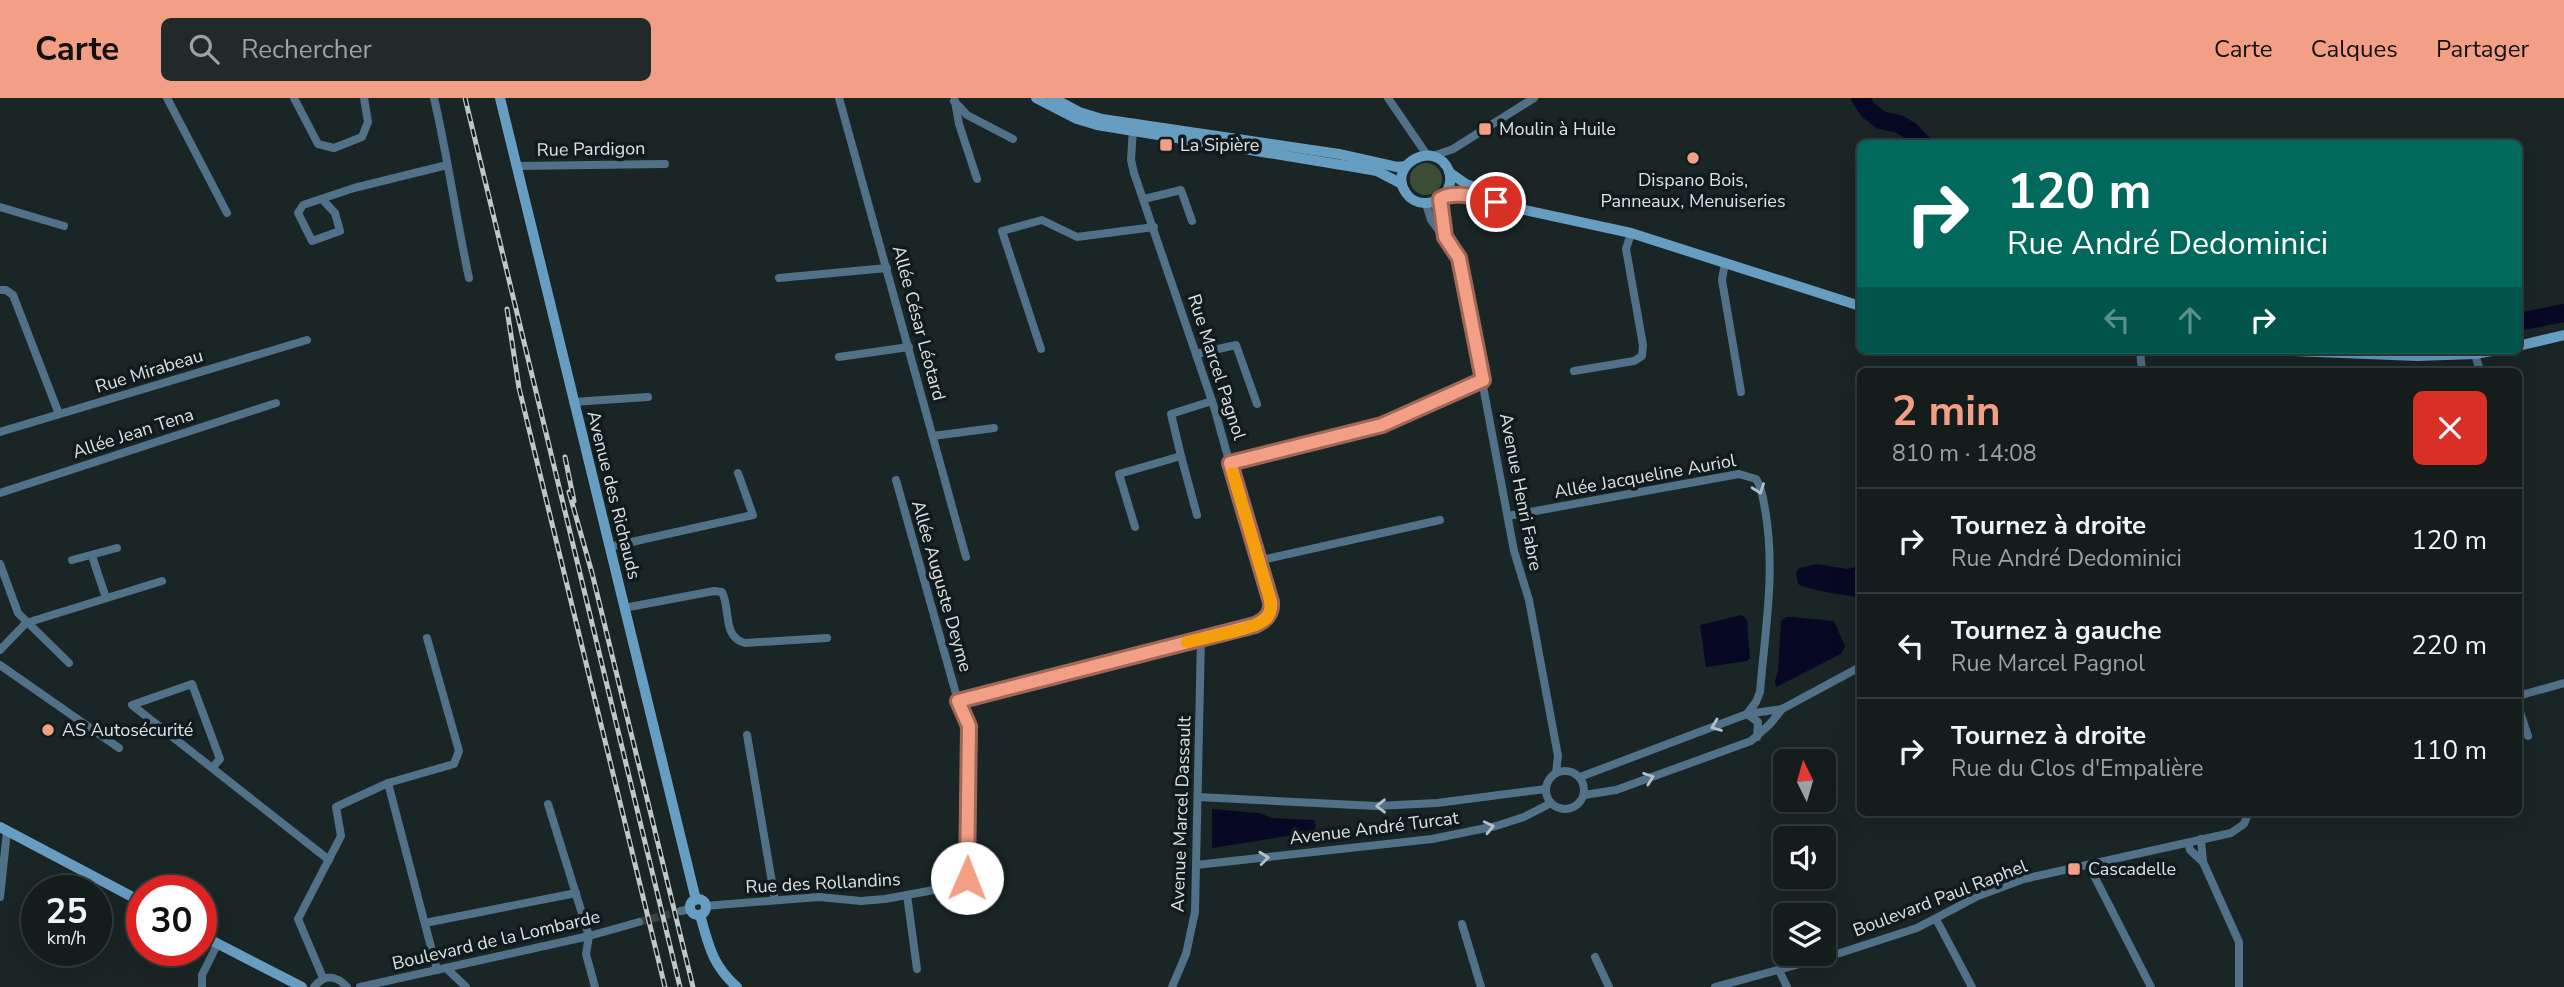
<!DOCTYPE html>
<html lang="fr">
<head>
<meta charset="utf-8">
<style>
  :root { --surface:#141c1c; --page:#212929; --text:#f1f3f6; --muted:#9da1a3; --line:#333a3b; --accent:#f39f85 }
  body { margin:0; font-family:"Nunito Sans",sans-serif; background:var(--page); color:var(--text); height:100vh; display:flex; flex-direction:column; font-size:26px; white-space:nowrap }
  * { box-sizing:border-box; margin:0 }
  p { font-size:23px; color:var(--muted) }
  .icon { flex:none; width:38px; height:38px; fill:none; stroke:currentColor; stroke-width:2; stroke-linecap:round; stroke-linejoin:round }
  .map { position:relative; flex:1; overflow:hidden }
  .details { position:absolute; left:1857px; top:270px; width:665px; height:448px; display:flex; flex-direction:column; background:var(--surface); border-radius:10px; box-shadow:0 7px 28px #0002,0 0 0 2px var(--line) }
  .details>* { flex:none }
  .hud { position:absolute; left:1857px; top:42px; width:665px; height:214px; border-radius:10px; box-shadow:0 7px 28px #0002,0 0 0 2px var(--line); background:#00695c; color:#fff; overflow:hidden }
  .needle { width:46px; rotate:355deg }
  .controls { position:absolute; left:1773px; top:651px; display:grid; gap:14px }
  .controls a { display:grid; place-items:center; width:63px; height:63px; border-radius:10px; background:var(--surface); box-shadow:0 7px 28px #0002,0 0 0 2px var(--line); font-size:35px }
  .speed { position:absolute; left:21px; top:777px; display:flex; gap:14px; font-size:35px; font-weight:700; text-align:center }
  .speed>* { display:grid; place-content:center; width:91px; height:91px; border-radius:50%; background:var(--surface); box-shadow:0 7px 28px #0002,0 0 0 2px var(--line); line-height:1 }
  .speed small { font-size:18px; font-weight:400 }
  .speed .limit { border:10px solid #d22; background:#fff; color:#111 }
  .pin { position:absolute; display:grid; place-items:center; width:60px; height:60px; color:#fff; margin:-30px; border:4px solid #fff; border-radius:50%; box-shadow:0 2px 7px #0007 }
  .me { position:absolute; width:77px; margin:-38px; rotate:1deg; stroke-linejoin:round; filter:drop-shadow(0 0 5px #0008) }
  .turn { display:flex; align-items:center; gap:24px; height:147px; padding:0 35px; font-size:32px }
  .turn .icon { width:91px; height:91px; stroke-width:2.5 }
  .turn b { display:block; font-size:49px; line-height:60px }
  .lanes { display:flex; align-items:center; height:66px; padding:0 35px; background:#0003; justify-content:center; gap:35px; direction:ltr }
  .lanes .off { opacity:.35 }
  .round { display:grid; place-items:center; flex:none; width:74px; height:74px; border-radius:10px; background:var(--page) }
  .summary { display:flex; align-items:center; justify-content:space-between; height:119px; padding:0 35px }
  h1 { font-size:42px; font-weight:700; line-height:52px; color:var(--accent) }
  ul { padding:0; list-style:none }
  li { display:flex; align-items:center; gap:21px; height:105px; padding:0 35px; border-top:2px solid var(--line) }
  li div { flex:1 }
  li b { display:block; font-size:26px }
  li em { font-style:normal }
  header { display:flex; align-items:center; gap:42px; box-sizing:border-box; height:98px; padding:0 35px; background:var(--accent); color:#111 }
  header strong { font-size:33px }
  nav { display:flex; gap:38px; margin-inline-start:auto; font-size:24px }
  .search { width:490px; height:63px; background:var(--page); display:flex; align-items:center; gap:18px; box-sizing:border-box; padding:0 24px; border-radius:10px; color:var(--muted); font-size:26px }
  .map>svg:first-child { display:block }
</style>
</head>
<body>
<header>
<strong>Carte</strong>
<div class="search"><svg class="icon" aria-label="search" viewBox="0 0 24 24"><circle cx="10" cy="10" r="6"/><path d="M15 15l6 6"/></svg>Rechercher</div>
<nav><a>Carte</a><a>Calques</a><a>Partager</a></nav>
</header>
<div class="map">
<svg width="2564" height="889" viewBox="0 0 2564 889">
  <rect width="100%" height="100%" fill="#1a2526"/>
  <circle fill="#3b4d36" cx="1426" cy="81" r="16"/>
  <g fill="#070924">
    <path d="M1817,466L1847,471L1860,468V500C1844,496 1809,493 1798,486L1796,475L1799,470Z"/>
    <polygon points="1742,517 1747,522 1750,560 1747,563 1706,569 1700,527"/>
    <polygon points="1792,519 1834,523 1845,548 1841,556 1776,589 1775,583 1778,573 1781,523 1786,519"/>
    <polygon points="1212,711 1259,715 1272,720 1314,722 1316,728 1312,734 1212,750"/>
  </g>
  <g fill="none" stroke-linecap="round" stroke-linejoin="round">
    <g stroke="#070924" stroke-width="18">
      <polyline points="1860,0 1868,12 1881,22 1899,26 1911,33 1923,46"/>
      <polyline points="2518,224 2564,215"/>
    </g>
    <polyline stroke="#374142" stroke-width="8" stroke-dasharray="8 4" stroke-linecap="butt" points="639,824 681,813"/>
    <g stroke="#507188" stroke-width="8">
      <polyline points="167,0 227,115"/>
      <polyline points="294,0 318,46 334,50 362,39 368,24 364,0"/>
      <path d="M434,0C448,60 456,120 469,180"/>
      <polyline points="839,0 966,459"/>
      <polyline points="1388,0 1427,57"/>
      <polyline points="954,3 967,17 1013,41"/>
      <polyline points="955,3 959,26 977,81"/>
      <polyline points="1433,58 1453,51 1534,0"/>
      <polyline points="517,68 665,66"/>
      <polyline points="322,101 335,115 340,133 312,143 298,115 303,107 354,90 447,67"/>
      <polyline points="1144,101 1181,92 1192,123"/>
      <polyline points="1440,101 1445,139"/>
      <polyline points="1426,106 1431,122 1459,160 1514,453 1529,502 1558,658 1556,675"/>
      <polyline points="0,109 64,128"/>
      <polyline points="1725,165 1722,182 1741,294"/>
      <polyline points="779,180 887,170"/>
      <polyline points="0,192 6,192 13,197 59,316"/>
      <polyline points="1041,251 1002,133 1042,122 1077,139 1154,129"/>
      <polyline points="2140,252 2142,273"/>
      <polyline points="1196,256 1236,247 1257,306"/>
      <polyline points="2475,256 2480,273"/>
      <polyline points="839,259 909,249"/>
      <polyline points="1574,273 1634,263 1642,258 1643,247 1626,151 1631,135"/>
      <polyline points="573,304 648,299"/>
      <polyline points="0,334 307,242"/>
      <polyline points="933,338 994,330"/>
      <polyline points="1181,358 1197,417"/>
      <polyline points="1230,365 1309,347 1382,327 1483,282"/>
      <polyline points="0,395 276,305"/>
      <path d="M1508,418L1739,376L1756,381C1762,389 1763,401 1765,411C1776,473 1765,532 1760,594L1756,604L1747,616L1758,624L1757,639"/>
      <polyline points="1135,429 1119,376 1181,358 1171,316 1212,303"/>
      <polyline points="609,449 753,417 738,375"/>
      <polyline points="92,458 106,500"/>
      <polyline points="72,462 117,450"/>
      <polyline points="1257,463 1440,422"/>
      <polyline points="0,466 18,515 69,565"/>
      <path d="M624,510L714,493L722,494C731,512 722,539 745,545L827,540"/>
      <polyline points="0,552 26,525 162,483"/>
      <polyline points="0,567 119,650"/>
      <polyline points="2518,598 2564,585"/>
      <polyline points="958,603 1255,527 1269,516 1271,507 1269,498 1257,463 1214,309 1134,75 1131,62 1133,30"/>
      <polyline points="2518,608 2528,638"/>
      <polyline points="747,637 775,802"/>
      <polyline points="212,670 220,661 192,586 132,607 329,762"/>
      <circle cx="1565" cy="692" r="19"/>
      <polyline points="1580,679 1747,616 1782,611 1860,569"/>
      <polyline points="388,685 437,872"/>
      <polyline points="1584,697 1616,692 1751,643 1770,626 1782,611"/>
      <polyline points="1198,699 1376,708 1437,705 1546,691"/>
      <polyline points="548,706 589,838 586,856 595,889"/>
      <polyline points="2188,745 2190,752 2203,764 2201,741"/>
      <polyline points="2203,764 2239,844 2239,889"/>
      <polyline points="1196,767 1432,741 1496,728 1524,719 1551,705"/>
      <polyline points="2089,768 2151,889"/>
      <polyline points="907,797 917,871"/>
      <polyline points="0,799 7,733"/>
      <polyline points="705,808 819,799 861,803 885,801 961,787 966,782 970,633 967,622 958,603 896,382"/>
      <polyline points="681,813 690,811"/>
      <polyline points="1936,821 1972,889"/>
      <polyline points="425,825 576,795"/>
      <polyline points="1462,826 1481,889"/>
      <polyline points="1595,859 1609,889"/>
      <polyline points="446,870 466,889"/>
      <polyline points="1779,872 1787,889"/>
      <polyline points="323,880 298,821 341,738 336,709 388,685 454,666 459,653 427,540"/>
      <polyline points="202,889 202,877 218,845"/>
      <path d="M314,889C325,876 336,877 347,889"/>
      <polyline points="360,889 589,838 639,824"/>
      <polyline points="1172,889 1186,856 1195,814 1201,540"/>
      <polyline points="1715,889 1840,855 1917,830 1978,798 2024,781 2231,735 2244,726 2249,714"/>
    </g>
    <g stroke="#689dc2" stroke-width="10">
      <polyline points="500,0 696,802"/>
      <polyline points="1036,0 1077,21 1097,27 1354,69 1377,73 1402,86"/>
      <polyline points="1053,0 1079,14 1102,21 1339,56 1397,69 1406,68"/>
      <polyline points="1449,74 1466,86 1513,102"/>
      <path d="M1444,98C1449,91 1452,82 1449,73C1436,40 1386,66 1406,95C1410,101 1417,105 1424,105C1436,106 1444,98 1455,97L1631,135L1860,208"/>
      <polyline points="2518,248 2564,237"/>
      <polyline points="2265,252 2417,258 2475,256 2497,252"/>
      <polyline points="0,729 142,804"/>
      <circle cx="698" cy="809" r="8"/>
      <path d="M700,817C709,848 712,867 737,889"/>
      <polyline points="201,837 302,889"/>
    </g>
    <g stroke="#c0c7c8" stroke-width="5">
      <g id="rail">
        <polyline points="465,0 680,889"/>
        <polyline points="507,211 519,290 665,889"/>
        <polyline points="565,359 574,403"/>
        <polyline points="569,394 592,475 693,889"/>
      </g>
    </g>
    <use href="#rail" stroke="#111b1d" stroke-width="2.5" stroke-dasharray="8" stroke-linecap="butt"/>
  </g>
  <defs><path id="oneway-chevron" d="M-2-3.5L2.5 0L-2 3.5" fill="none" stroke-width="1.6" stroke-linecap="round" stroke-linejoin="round" transform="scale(1.75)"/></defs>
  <g stroke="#b2c0c8">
    <use href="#oneway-chevron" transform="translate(1759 391) rotate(70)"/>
    <use href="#oneway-chevron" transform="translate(1716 628) rotate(159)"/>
    <use href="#oneway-chevron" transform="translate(1649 680) rotate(-20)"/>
    <use href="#oneway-chevron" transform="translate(1381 708) rotate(179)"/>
    <use href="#oneway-chevron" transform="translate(1489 729) rotate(-13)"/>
    <use href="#oneway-chevron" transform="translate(1264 760) rotate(-6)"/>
  </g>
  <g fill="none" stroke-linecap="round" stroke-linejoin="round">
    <g stroke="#9e6756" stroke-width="18">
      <path id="route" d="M967,780L969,628L958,603L1255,527C1266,522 1272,516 1271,504L1230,365L1382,327L1483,282L1459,160L1445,139L1440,101C1455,91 1480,101 1496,104"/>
    </g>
    <use href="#route" stroke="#f39f85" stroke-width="12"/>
    <path stroke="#f59e0b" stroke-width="12" d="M1187,544C1205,539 1256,532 1267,520C1272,513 1271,506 1269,498L1233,375"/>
  </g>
  <g fill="#f39f85" stroke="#111b1d" stroke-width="2.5">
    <rect x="1478" y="24" width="14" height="14" rx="3.5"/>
    <rect x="1159" y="40" width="14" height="14" rx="3.5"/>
    <circle cx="1693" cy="60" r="7"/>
    <circle cx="48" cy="632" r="7"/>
    <rect x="2067" y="764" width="14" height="14" rx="3.5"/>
  </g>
  <g text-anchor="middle" stroke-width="7" stroke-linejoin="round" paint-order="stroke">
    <g font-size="18" fill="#dce2e3" stroke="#111b1d" text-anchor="start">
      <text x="1499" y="37">Moulin à Huile</text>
      <text x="1180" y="53">La Sipière</text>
      <text x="1693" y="88" text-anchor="middle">Dispano Bois,<tspan x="1693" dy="21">Panneaux, Menuiseries</tspan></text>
      <text x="62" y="638">AS Autosécurité</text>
      <text x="2088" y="777">Cascadelle</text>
    </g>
    <g font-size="18" fill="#dce2e3" stroke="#111b1d">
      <text transform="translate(591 51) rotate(-1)" y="6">Rue Pardigon</text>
      <text transform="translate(919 225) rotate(75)" y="6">Allée César Léotard</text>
      <text transform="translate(1217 269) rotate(72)" y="6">Rue Marcel Pagnol</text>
      <text transform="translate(149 273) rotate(-17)" y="6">Rue Mirabeau</text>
      <text transform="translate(133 335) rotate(-18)" y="6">Allée Jean Tena</text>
      <text transform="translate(1645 378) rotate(-10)" y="6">Allée Jacqueline Auriol</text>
      <text transform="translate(1521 394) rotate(79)" y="6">Avenue Henri Fabre</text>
      <text transform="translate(614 397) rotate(76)" y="6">Avenue des Richauds</text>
      <text transform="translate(942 488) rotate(74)" y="6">Allée Auguste Deyme</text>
      <text transform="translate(1181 716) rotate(-88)" y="6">Avenue Marcel Dassault</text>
      <text transform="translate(1374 730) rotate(-7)" y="6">Avenue André Turcat</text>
      <text transform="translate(823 785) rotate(-3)" y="6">Rue des Rollandins</text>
      <text transform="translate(1940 800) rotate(-21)" y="6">Boulevard Paul Raphel</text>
      <text transform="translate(496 842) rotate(-13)" y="6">Boulevard de la Lombarde</text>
    </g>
  </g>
</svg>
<div class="controls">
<a><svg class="needle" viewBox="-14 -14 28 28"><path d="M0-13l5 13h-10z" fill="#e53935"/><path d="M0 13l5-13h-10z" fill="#9da1a3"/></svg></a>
<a><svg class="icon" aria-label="sound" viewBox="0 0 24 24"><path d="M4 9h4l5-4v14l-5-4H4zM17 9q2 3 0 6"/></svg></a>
<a><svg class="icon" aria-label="layers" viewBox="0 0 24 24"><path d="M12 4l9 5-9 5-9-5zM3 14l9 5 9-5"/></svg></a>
</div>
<div class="speed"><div>25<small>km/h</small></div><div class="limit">30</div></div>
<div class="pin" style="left:1496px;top:104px;background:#d93025"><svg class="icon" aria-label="arrive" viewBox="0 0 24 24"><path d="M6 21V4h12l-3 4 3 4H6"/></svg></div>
<svg class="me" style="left:967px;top:780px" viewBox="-20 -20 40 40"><circle r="19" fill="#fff"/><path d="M0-13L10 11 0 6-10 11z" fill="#f39f85"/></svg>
<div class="hud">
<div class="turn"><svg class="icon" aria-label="right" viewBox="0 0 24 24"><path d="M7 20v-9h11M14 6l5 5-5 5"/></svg><div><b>120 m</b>Rue André Dedominici</div></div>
<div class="lanes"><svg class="icon off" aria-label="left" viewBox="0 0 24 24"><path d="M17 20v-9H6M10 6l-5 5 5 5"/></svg><svg class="icon off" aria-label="ahead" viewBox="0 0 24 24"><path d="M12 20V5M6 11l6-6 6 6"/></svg><svg class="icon" aria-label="right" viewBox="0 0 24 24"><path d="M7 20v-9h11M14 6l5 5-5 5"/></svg></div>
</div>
<section class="details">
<div class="summary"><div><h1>2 min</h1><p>810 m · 14:08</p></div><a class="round" style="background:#d93025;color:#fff"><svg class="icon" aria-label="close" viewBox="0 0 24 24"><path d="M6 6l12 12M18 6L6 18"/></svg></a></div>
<ul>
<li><svg class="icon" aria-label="right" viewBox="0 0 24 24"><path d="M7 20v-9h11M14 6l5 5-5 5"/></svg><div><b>Tournez à droite</b><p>Rue André Dedominici</p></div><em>120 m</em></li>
<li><svg class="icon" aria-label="left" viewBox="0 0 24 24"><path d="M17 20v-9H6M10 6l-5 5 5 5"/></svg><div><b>Tournez à gauche</b><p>Rue Marcel Pagnol</p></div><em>220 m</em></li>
<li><svg class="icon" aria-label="right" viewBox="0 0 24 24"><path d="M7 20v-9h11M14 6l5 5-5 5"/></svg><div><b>Tournez à droite</b><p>Rue du Clos d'Empalière</p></div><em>110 m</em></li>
</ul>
</section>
</div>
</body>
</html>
